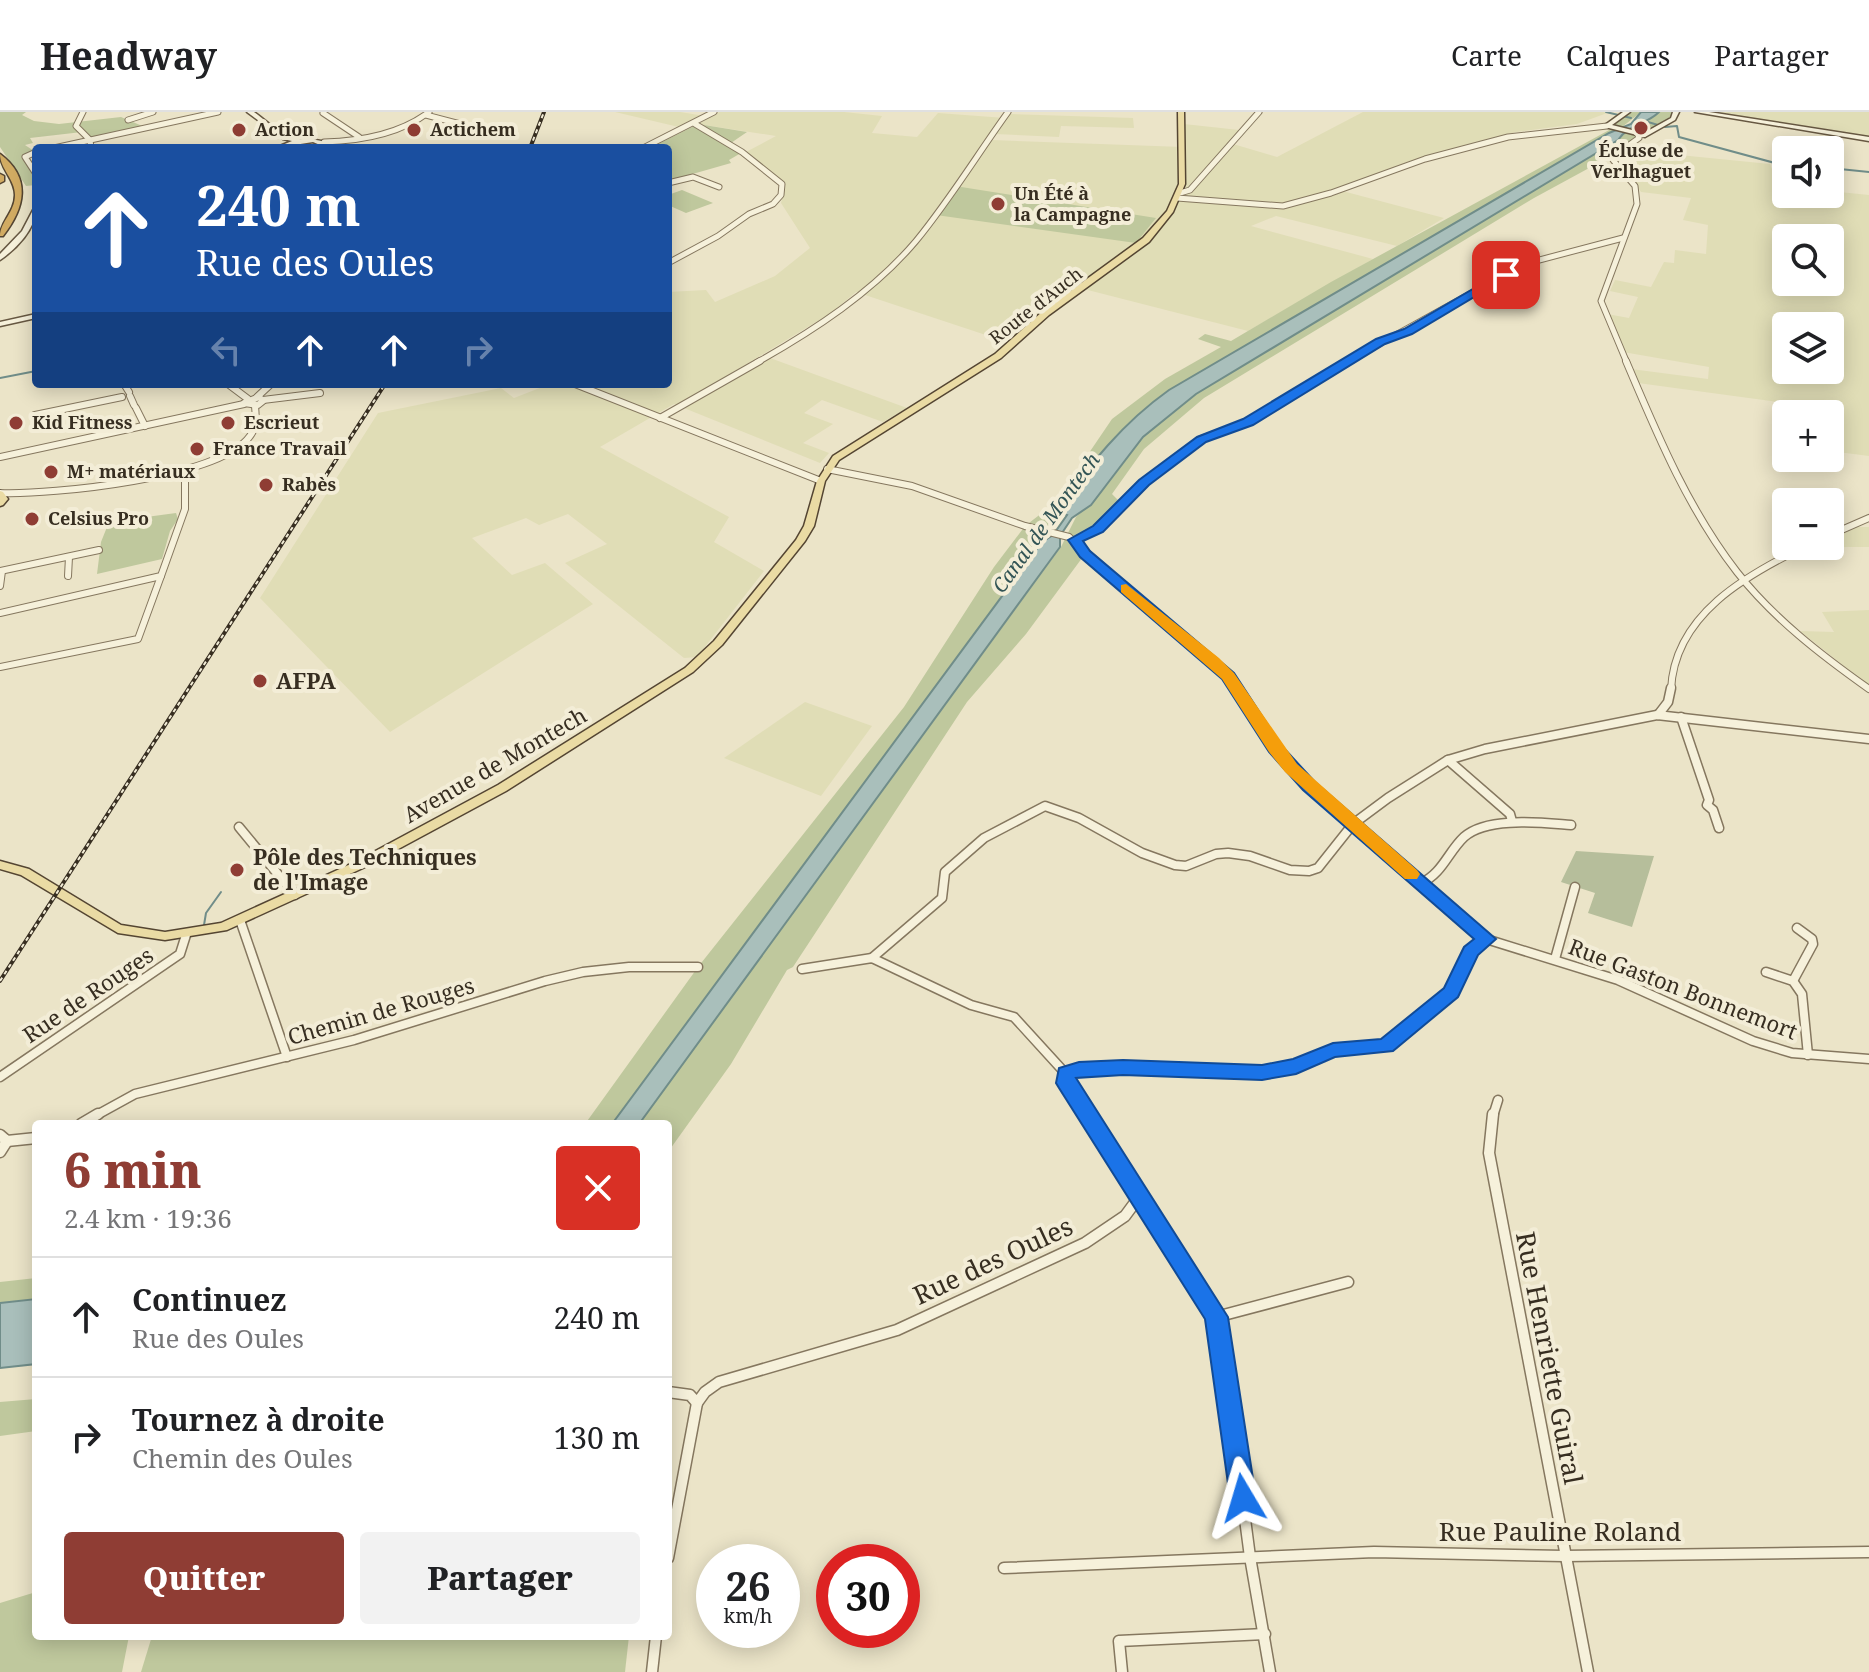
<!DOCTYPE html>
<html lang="fr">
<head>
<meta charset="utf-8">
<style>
  :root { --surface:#fff; --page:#f2f2f2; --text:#202124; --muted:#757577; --line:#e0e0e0; --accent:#8f3d34 }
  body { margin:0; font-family:"Noto Serif",serif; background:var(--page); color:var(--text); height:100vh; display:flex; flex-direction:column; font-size:30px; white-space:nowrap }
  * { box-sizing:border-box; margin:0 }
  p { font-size:26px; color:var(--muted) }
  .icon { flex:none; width:44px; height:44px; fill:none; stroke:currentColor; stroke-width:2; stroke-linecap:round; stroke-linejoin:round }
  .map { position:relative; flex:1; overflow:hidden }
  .side { position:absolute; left:32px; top:1008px; width:640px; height:520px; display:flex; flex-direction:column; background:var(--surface); border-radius:8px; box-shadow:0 4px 20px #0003 }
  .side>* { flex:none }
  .top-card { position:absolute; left:32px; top:32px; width:640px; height:244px; border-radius:8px; box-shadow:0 4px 20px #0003; background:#1a4fa0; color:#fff; overflow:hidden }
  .controls { position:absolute; left:1772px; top:24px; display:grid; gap:16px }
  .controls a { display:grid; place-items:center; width:72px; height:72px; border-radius:8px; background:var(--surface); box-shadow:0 4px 20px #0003; font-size:40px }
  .speed { position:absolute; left:696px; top:1432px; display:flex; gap:16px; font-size:40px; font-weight:700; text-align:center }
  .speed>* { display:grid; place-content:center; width:104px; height:104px; border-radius:50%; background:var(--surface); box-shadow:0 4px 20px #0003; line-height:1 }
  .speed small { font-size:20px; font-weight:400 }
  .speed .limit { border:12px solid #d22; background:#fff; color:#111 }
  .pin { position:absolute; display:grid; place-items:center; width:68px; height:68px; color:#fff; margin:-34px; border-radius:16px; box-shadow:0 4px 12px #0006 }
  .me { position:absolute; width:88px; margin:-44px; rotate:353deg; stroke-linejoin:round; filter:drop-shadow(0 0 6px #0008) }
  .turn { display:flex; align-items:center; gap:28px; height:168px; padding:0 32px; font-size:36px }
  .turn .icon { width:104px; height:104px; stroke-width:2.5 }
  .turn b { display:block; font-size:56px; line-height:68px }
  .lanes { display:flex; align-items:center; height:76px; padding:0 32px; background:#0003; justify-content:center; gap:40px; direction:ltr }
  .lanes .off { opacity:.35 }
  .round { display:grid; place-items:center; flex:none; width:84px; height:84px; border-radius:8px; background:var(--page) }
  .headline { display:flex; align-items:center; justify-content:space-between; height:136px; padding:0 32px }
  h1 { font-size:48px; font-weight:800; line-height:60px; color:var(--accent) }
  .cta { display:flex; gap:16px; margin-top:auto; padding:16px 32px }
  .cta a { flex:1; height:92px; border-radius:8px; background:var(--accent); color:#fff; font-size:32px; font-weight:800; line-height:92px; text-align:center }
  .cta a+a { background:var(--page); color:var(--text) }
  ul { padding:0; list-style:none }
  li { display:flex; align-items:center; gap:24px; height:120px; padding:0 32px; border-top:2px solid var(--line) }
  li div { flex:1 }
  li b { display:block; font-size:30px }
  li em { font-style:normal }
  header { display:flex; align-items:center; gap:48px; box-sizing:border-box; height:112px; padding:0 40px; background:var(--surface); border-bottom:2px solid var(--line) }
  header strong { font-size:38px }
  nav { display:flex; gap:44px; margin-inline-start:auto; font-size:28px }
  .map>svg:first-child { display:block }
</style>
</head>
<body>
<header>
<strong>Headway</strong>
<nav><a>Carte</a><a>Calques</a><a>Partager</a></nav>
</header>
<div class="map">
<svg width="1869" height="1560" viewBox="0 0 1869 1560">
  <rect width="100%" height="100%" fill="#ebe4c8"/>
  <g fill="#e0ddb6" fill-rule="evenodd">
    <polygon points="615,0 680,0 705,4 683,16"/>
    <polygon points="719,0 844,0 882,4 872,21 917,25 938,1 1005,6 1009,2 1133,6 1134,16 1061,14 1059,25 995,22 992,28 1183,35 1184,12 1239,18 1233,32 1277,45 1363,0 1610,0 1577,12 1516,20 1465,33 1335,77 1444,106 1397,134 1276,104 1251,114 1373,147 1248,219 1076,175 1047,194 1007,230 856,180 831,201 715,271 770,246 907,296 883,310 822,288 804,301 833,312 803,331 829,341 820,351 674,292 600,335 729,405 714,430 764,459 697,545 684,546 565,451 607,432 568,402 539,413 526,406 472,426 512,463 545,451 593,492 390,620 260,486 378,301 501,276 514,286 550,272 668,272 668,180 706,178 715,190 775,164 810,136 781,91 785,73 746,40 776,24 698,12"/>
    <polygon points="1715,0 1869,0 1869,24"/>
    <path d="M1629,38L1770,52L1778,73L1786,74V82H1830V79L1869,83V344L1830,339V311L1837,302L1830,297L1638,271L1631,257L1708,267L1709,255L1623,240L1607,202L1629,206L1638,185L1610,179L1615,168L1651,175L1664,150L1674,151L1675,138L1706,142L1708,113L1683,108L1691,86L1641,80L1620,49ZM1786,126H1830V170H1786ZM1786,214H1830V258H1786Z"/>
    <polygon points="1856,415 1869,415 1869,435 1815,435 1830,434 1830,428"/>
    <polygon points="1869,498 1869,574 1800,519 1834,520 1822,500"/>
    <polygon points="805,590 872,614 821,684 724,646"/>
  </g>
  <g fill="#bfc89d">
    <polygon points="0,0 26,0 22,3 34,9 59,12 121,5 147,16 90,28 82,20 30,26 33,31 25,33 34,39 26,43 36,62 36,73 26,74 0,35"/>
    <path d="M1627,0H1641L1617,19L1169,278C1131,311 1080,352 1064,402L612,1012H585L698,855L904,595L994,455L1025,414L1055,391L1112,307L1165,267L1221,235L1198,227L1205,222L1231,229L1331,170L1611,17L1607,14Z"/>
    <polygon points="1659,0 1676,0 1673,7 1639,23 1613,48 1602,49 1534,86 1204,286 1144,337 1112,382 1122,392 1098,417 1075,428 1085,442 1026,522 967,590 793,855 787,858 731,952 668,1040 668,1012 639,1012 1061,435 1076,405 1108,372 1143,325 1196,282 1618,28 1623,20"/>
    <polygon points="698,12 747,20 728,33 741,41 729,48 731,51 668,69 668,36 655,36 656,33"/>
    <polygon points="955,74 1156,106 1136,131 936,103"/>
    <polygon points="682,78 713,91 686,101 668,93 668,83"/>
    <polygon points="176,401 178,407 170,419 162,447 97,462 101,430 109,410"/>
    <polygon points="36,1166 36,1187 0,1191 0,1170"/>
    <polygon points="36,1287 36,1319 0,1324 0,1290"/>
    <polygon points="36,1480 36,1524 129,1524 122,1560 0,1560 0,1491"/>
    <polygon points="152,1524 629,1524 625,1560 141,1560"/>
  </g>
  <polygon fill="#b6be9b" points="1576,739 1654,744 1632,815 1588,801 1595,781 1561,770"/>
  <g fill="#a9bfbb" stroke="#708d89" stroke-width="2">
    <path d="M1641,0H1659C1646,13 1629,12 1618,28L1196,282L1143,325L1091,393L1072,406L1060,424V435L639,1012H612L1042,430L1053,423L1067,403L1064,402C1079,357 1131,305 1169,278L1609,21L1631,12Z"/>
    <polygon points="36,1187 36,1252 0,1256 0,1191"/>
  </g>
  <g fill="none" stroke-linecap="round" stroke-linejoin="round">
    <g stroke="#708d89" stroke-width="2">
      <polyline points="1606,0 1631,6"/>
      <polyline points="1648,10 1658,13"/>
      <polyline points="1665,15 1677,14 1679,25 1786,54"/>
      <polyline points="1830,56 1869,60"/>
      <polyline points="0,266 36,259"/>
      <polyline points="204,813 206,801 221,780"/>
    </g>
    <g stroke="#85775f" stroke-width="7">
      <g id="street-far3">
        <polyline points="83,0 76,14 90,28 91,36"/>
        <polyline points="323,1 359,25"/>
        <polyline points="426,3 464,13"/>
        <polyline points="128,8 153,0"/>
        <path d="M324,30C360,29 400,22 429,0"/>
        <polyline points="54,36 218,0"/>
        <polyline points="643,36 714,0"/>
        <polyline points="36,40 25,45 36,62"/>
        <polyline points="668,71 693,65 719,75"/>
        <polyline points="1180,81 1190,78 1259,0"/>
        <polyline points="1177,86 1283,94 1331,81 1425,47 1508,25 1607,14"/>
        <polyline points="668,151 718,124 749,102 773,92 781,83 782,72 742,40 695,12"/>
        <path d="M756,251C813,219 873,180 916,129C949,89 977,43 1008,0"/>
        <polyline points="1345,251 1524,152 1623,126"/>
        <polyline points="1627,251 1601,189 1637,92 1635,74 1613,48 1614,44 1639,26 1638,23"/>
      </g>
    </g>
    <g stroke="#85775f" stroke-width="8">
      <g id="street-far2">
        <path d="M1626,249C1657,322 1688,397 1737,460C1773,506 1821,543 1869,577"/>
        <polyline points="124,272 129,280"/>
        <polyline points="228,272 248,287"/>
        <polyline points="575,272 821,369"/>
        <polyline points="130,284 134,293"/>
        <polyline points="257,285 271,272"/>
        <polygon points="259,285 263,289 258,293 244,291"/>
        <polyline points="263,288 320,281"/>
        <polyline points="136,296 145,314"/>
        <polyline points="35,303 122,285"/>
        <polyline points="660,306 760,249"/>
        <polyline points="0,345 244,292"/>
        <polyline points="827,357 912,374 1025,414 1069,425 1228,564 1237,578"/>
        <path d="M0,381C51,383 221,366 250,324C257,315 256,304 255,294"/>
        <polyline points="1830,423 1869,406"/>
        <polyline points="1075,428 1098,417 1144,371 1201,327 1248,310 1348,249"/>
        <polyline points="0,459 99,438"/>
        <polyline points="68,464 69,445"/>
        <polyline points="0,474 2,459"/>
        <polyline points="0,501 161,464 185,397 185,359"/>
        <polyline points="0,555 138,527 161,464"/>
        <path d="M1671,578C1674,503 1746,463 1806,434"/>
      </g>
    </g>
    <g stroke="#85775f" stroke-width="11">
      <g id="street-far1">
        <polyline points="1236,576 1275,637 1309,674 1486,827 1618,868 1753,929 1792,941 1869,947"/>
        <polyline points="1658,603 1668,590 1671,576"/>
        <polyline points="1681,605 1709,688 1707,693 1713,698 1719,716"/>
        <polyline points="1448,648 1510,702 1512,709"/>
        <polyline points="239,715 295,783"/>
        <path d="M1421,771C1442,762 1448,740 1464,725C1487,704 1543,711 1571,713"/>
        <polyline points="240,808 287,945"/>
        <polyline points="872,846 942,786 945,760 984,726 1045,694 1079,706 1142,741 1175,753 1186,754 1216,742 1228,741 1250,744 1290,758 1309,759 1318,756 1353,712 1388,686 1448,648 1485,637 1657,603 1869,627"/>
        <polyline points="1555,847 1575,775"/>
        <polyline points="802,857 872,846 971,893 1014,905 1066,962 1066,971 1087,1004"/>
        <polyline points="1766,860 1793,869 1802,882 1808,943"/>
        <polyline points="1793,869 1813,832 1812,827 1797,816"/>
        <polyline points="1066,962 1079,958 1123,956 1262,960 1296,955 1333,938 1386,934 1451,880 1470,839 1486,827"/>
        <polyline points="0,965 180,842 186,823"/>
        <polyline points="95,1004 135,982 354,928 545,869 583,860 629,855 698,855"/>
        <polyline points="1493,1004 1498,988"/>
      </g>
    </g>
    <g stroke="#85775f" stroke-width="13">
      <g id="street">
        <polyline points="1493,1002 1489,1041 1588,1560"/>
        <polyline points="81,1012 98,1002"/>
        <polyline points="0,1023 7,1029 36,1026"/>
        <polyline points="0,1040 7,1029"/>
        <polyline points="1139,1085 1206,1189 1220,1217 1250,1445 1270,1560"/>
        <polyline points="1216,1205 1348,1170"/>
        <polyline points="668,1280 690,1283 697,1291 705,1280 719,1270 897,1218 1085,1131 1125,1104 1139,1085 1086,1002"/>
        <polyline points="668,1446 697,1291"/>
        <polyline points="1004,1456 1374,1440 1564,1444 1869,1440"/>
        <polyline points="652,1560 656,1524"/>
        <polyline points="1122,1560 1119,1529 1265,1522"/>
      </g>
    </g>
    <g stroke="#675842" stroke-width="3">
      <g id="secondary">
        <path d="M247,0H254C264,7 274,17 285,23C301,32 319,22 334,36H327L313,30L275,36L292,29L283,27Z"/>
        <polygon points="1623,0 1630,0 1612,13 1644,21 1671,6 1673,0 1679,0 1675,8 1645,25 1605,15 1605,13"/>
        <polygon points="1695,0 1709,0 1869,25 1869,29"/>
        <path d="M36,96C36,117 16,137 0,148V142L22,119L33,98Z"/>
        <polygon points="36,202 36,206 0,214 0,210"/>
      </g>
    </g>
    <g stroke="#544532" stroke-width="3">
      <g id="primary">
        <polygon points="1178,0 1184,0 1185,72 1173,100 1149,130 1049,203 1001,246 839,348 825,369 814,414 805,429 722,533 693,560 506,679 363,756 227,818 165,828 118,821 21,763 0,757 0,749 29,757 121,813 165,820 221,811 355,750 498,673 685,556 714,529 796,428 804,414 817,369 833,344 995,242 1043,199 1143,126 1167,99 1179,72"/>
        <polygon points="0,379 3,380 8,387 3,393 0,394"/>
      </g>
    </g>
    <g stroke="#544532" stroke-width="3">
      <g id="highway">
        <path d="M0,42C32,66 25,96 3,124H0C0,110 15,100 15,83C15,67 0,57 0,42Z"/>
        <polygon points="0,62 4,64 4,69 0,71"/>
      </g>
    </g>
    <use href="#street-far3" stroke="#f6f1db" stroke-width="5"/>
    <use href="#street-far2" stroke="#f6f1db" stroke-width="6"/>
    <use href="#street-far1" stroke="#f6f1db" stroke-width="8"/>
    <use href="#street" stroke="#f6f1db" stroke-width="10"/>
    <use href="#secondary" fill="#f6f1db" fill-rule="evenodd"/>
    <use href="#primary" fill="#eadba4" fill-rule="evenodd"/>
    <use href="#highway" fill="#d1ab62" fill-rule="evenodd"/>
    <g stroke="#372e21" stroke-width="4">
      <g id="rail">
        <polyline points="530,36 544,0"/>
        <polyline points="0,869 385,272"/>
      </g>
    </g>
    <use href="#rail" stroke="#f3edd7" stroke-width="2" stroke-dasharray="4" stroke-linecap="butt"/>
  </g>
  <polygon fill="#1a73e8" stroke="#114b97" stroke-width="2" points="1502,160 1511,163 1412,222 1385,232 1253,313 1206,330 1149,373 1103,420 1083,429 1090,439 1234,561 1281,633 1315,670 1496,827 1478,843 1458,885 1393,939 1335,945 1296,962 1262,968 1123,963 1076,966 1228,1205 1256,1386 1252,1395 1243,1398 1234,1395 1230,1386 1205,1207 1059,976 1056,971 1059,956 1079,950 1123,948 1262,953 1293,947 1333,931 1381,927 1444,876 1464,835 1474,827 1303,678 1269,640 1222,567 1080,445 1068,428 1093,414 1139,368 1197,325 1243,307 1376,227 1404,217"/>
  <polygon fill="#f59e0b" points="1126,472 1219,546 1234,561 1297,652 1417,758 1420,762 1417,767 1405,767 1285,660 1269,640 1222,567 1121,480 1121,473"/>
  <g fill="#8f3d34" stroke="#f3edd7" stroke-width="3">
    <circle cx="1641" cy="16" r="8"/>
    <circle cx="239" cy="18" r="8"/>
    <circle cx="414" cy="18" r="8"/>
    <circle cx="998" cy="92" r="8"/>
    <circle cx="16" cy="311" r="8"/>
    <circle cx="228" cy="311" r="8"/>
    <circle cx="197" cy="337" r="8"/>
    <circle cx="51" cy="360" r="8"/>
    <circle cx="266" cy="373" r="8"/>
    <circle cx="32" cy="407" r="8"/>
    <circle cx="260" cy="569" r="8"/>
    <circle cx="237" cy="758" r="8"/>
  </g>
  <g text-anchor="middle" stroke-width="8" stroke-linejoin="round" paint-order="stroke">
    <g font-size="18" font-weight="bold" fill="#372e21" stroke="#f3edd7" text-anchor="start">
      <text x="255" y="24">Action</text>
      <text x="430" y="24">Actichem</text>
      <text x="1641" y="45" text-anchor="middle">Écluse de<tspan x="1641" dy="21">Verlhaguet</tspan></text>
      <text x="1014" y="88">Un Été à<tspan x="1014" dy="21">la Campagne</tspan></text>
      <text x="32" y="317">Kid Fitness</text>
      <text x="244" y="317">Escrieut</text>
      <text x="213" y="343">France Travail</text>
      <text x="67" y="366">M+ matériaux</text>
      <text x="282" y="379">Rabès</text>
      <text x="48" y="413">Celsius Pro</text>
    </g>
    <g font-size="18" fill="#372e21" stroke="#f3edd7">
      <text transform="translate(1036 194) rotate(-38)" y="6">Route d'Auch</text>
    </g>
    <g font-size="20" font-style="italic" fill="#325455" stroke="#f3edd7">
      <text transform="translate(1046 411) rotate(-54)" y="7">Canal de Montech</text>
    </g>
    <g font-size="22" font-weight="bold" fill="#372e21" stroke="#f3edd7" text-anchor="start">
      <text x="276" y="577">AFPA</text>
      <text x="253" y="753">Pôle des Techniques<tspan x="253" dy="25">de l'Image</tspan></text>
    </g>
    <g font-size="22" fill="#372e21" stroke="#f3edd7">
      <text transform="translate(495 653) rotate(-30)" y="8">Avenue de Montech</text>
      <text transform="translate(1683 877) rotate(21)" y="8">Rue Gaston Bonnemort</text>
      <text transform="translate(88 883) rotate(-34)" y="8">Rue de Rouges</text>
      <text transform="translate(381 899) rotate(-16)" y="8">Chemin de Rouges</text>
    </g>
    <g font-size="26" fill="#372e21" stroke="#f3edd7">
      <text transform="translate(993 1149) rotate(-25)" y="9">Rue des Oules</text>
      <text transform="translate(1549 1246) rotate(79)" y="9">Rue Henriette Guiral</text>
      <text x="1560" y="1429">Rue Pauline Roland</text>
    </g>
  </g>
</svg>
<div class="controls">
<a><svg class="icon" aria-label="sound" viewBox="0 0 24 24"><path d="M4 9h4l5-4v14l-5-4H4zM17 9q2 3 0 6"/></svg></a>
<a><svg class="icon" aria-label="search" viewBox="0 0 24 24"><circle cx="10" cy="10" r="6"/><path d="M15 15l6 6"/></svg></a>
<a><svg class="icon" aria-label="layers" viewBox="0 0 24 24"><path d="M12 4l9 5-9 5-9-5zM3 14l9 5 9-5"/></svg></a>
<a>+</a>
<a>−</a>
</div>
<div class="speed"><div>26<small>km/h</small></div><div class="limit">30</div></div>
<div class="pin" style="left:1506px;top:163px;background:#d93025"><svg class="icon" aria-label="arrive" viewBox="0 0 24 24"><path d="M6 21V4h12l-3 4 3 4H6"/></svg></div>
<svg class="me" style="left:1243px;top:1386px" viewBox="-20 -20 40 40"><path d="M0-17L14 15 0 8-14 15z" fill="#1a73e8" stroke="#fff" stroke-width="4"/></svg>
<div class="top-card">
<div class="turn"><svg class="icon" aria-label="ahead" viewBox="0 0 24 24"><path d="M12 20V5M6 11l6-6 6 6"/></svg><div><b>240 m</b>Rue des Oules</div></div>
<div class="lanes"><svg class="icon off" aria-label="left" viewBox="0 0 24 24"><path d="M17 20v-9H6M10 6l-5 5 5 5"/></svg><svg class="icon" aria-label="ahead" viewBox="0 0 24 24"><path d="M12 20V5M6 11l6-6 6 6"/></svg><svg class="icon" aria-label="ahead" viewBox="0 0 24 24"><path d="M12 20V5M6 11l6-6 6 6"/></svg><svg class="icon off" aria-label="right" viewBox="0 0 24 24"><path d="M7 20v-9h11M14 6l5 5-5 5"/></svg></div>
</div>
<section class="side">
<div class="headline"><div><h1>6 min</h1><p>2.4 km · 19:36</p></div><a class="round" style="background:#d93025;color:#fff"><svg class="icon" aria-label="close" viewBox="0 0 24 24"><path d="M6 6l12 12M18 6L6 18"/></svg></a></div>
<ul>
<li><svg class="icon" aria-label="ahead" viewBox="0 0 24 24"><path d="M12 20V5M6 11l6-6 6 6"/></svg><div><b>Continuez</b><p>Rue des Oules</p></div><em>240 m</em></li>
<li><svg class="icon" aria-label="right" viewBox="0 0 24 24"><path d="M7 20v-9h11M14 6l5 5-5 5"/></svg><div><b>Tournez à droite</b><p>Chemin des Oules</p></div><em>130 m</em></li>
</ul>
<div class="cta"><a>Quitter</a><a>Partager</a></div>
</section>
</div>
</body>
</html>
